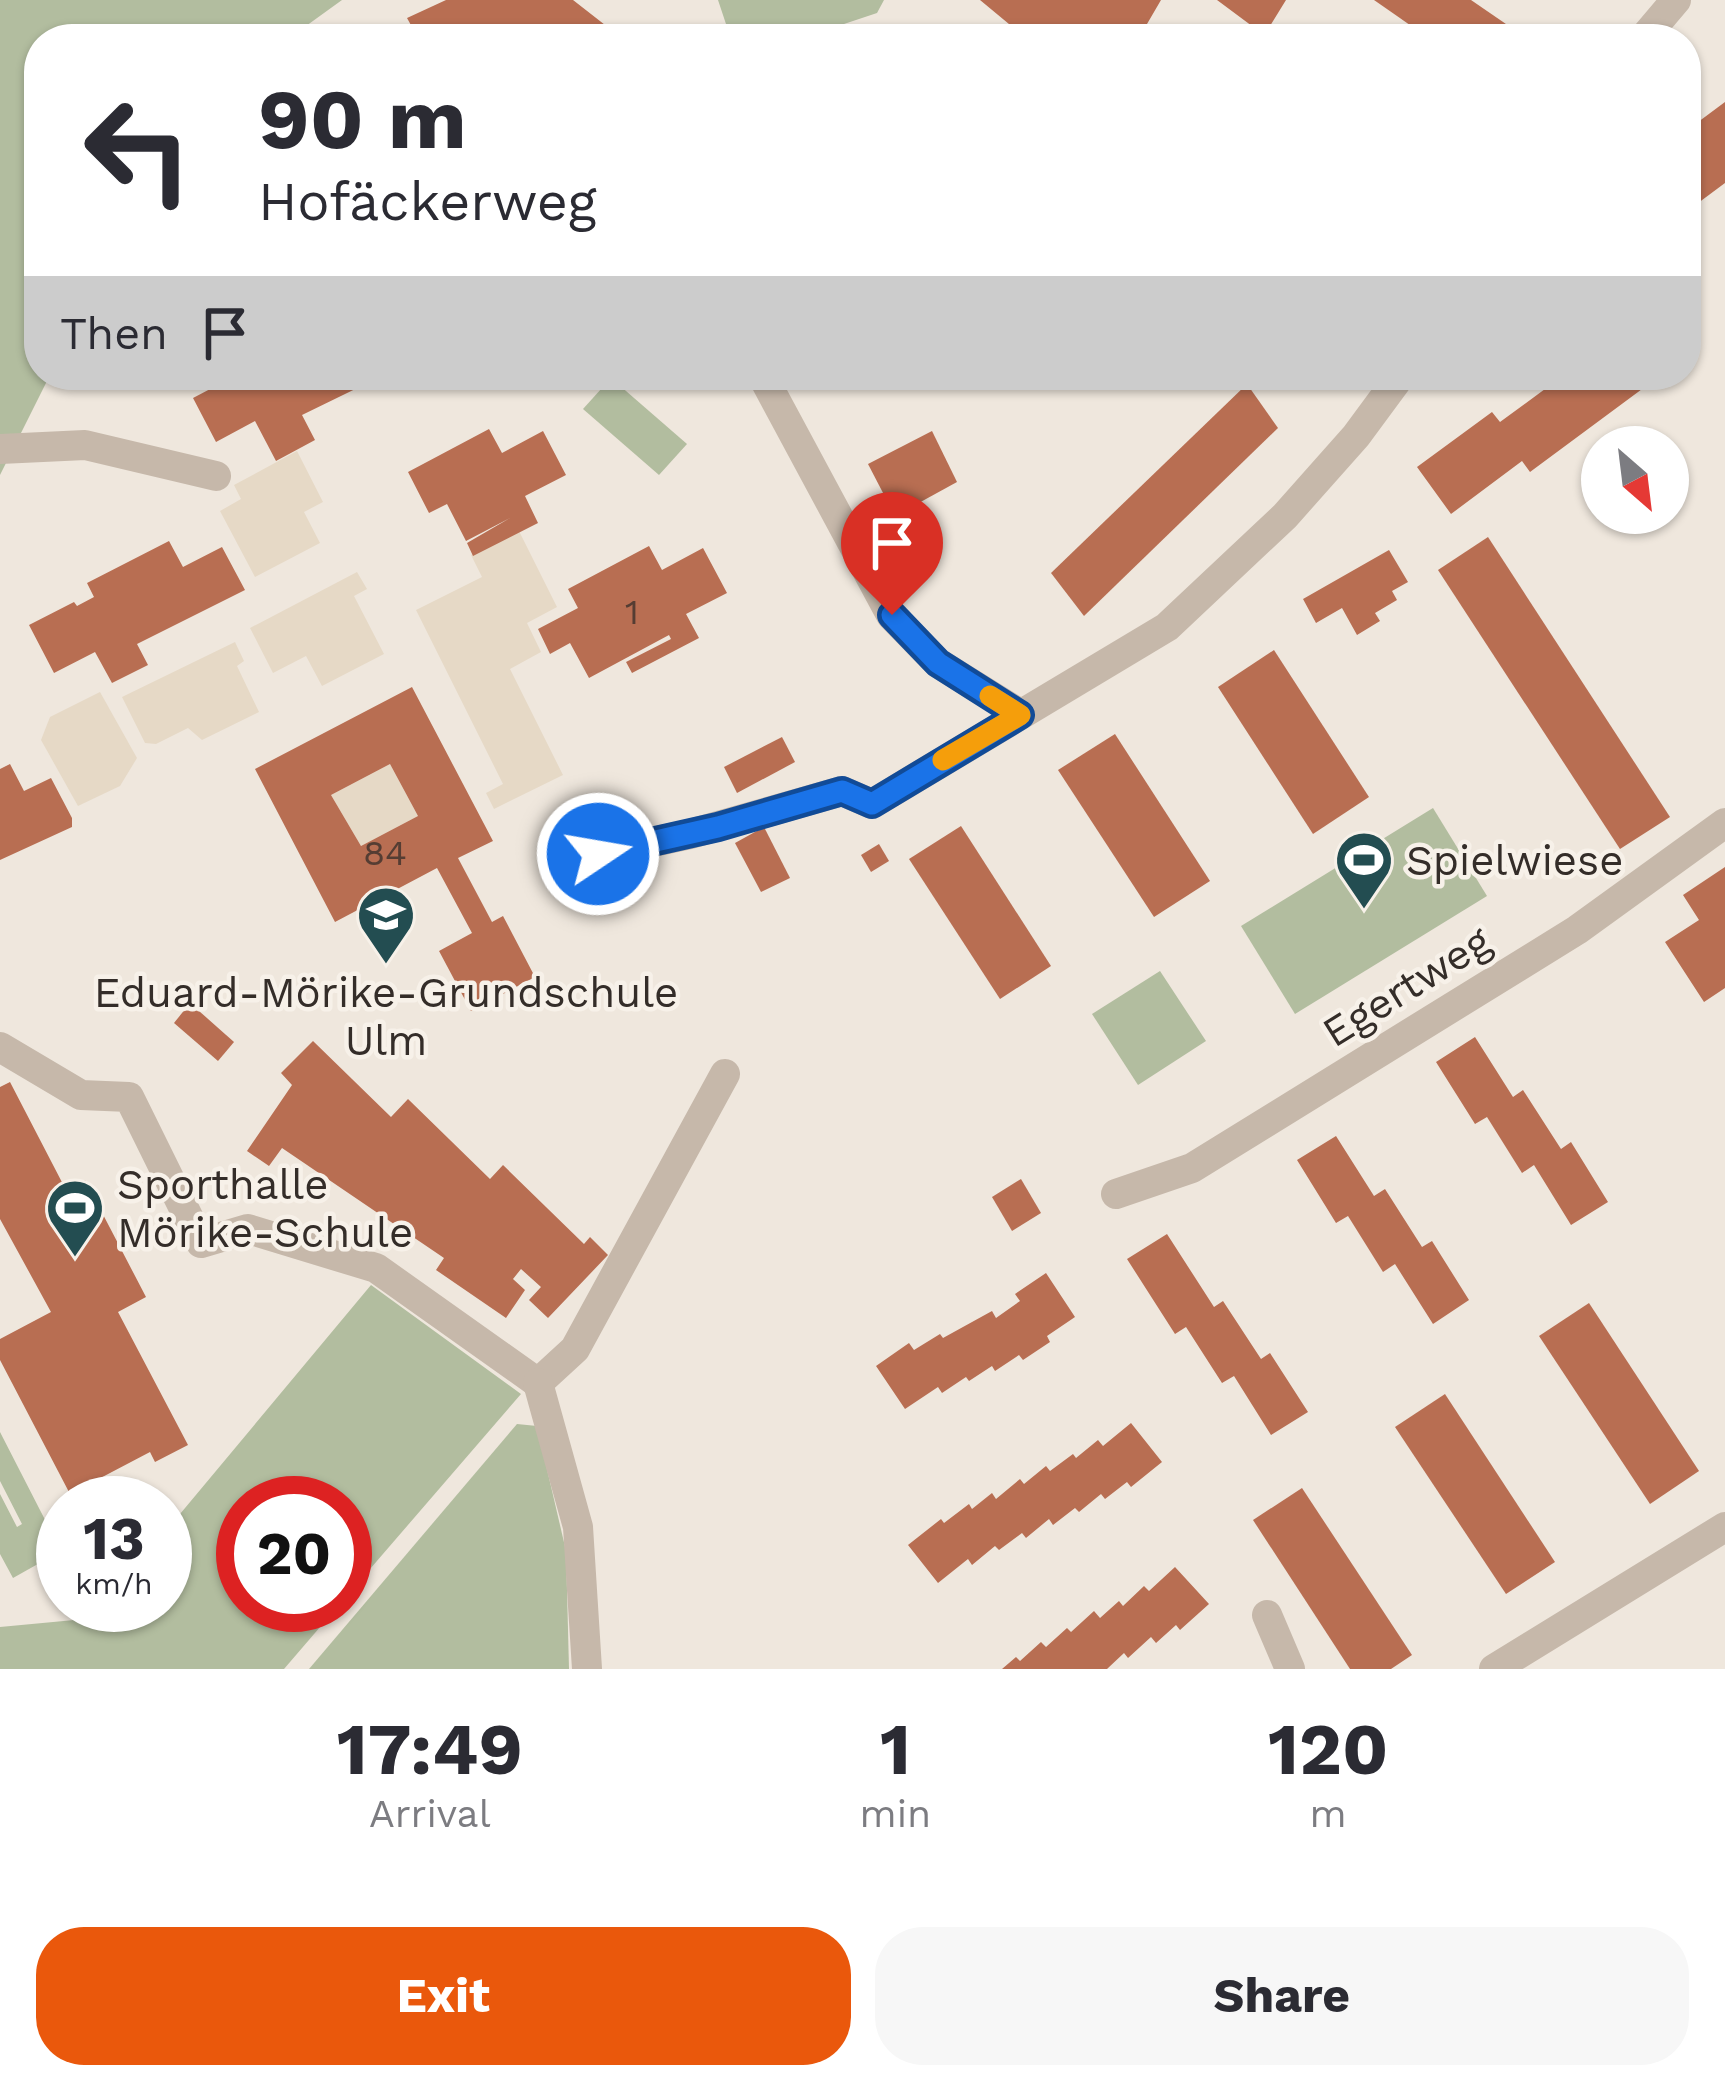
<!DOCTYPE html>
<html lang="en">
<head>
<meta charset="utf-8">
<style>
  :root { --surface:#fff; --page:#f7f7f7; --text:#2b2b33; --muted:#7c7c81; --accent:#ea580c }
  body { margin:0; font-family:"Work Sans",sans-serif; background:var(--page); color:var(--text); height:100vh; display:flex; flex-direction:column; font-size:45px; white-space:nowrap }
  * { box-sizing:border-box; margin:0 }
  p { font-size:39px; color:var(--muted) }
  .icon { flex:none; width:66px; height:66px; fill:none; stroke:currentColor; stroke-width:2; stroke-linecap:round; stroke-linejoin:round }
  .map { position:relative; height:1669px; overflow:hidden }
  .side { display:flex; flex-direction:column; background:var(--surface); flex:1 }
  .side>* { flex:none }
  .hud { position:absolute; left:24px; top:24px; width:1677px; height:366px; border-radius:48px; box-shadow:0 3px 9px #0004; background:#fff; color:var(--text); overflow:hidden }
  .needle { width:78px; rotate:152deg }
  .buttons { position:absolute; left:1581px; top:426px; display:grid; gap:24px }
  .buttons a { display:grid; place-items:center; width:108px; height:108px; border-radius:50%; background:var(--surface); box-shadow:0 3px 9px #0004; font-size:60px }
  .speed { position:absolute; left:36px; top:1476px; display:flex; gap:24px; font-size:60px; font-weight:700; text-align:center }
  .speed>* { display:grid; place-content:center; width:156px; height:156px; border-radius:50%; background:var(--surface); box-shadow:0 3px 9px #0004; line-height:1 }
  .speed small { font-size:30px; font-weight:400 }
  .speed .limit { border:18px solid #d22; background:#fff; color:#111 }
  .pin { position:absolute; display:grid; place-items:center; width:102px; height:102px; color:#fff; margin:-123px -51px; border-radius:50% 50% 50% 0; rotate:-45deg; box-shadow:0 0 12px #0007 }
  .pin .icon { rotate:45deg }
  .me { position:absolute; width:132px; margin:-66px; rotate:78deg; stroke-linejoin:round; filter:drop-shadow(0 0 9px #0008) }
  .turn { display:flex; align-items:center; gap:42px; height:252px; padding:0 36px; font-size:54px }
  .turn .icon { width:156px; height:156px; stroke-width:2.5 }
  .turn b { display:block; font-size:84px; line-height:102px }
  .then { display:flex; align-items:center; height:114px; padding:0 36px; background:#0003; gap:24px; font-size:45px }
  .eta { display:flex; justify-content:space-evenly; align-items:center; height:204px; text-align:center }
  .eta b { font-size:72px; font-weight:700; line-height:84px }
  .cta { display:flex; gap:24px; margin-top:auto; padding:24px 36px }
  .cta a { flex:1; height:138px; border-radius:48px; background:var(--accent); color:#fff; font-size:48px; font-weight:700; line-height:138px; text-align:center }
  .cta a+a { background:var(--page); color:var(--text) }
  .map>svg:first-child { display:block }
</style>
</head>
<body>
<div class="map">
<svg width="1725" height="1669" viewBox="0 0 1725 1669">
  <rect width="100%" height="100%" fill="#efe7dd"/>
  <g fill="#b2bd9f">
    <polygon points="0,0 342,0 288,39 39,39 39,375 50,375 0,475"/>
    <polygon points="718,0 884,0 877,13 799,39 731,39"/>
    <polygon points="611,378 687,444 659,475 583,409"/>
    <polygon points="1433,808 1487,896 1295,1014 1241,926"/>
    <polygon points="1160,971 1206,1041 1138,1085 1092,1014"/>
    <polygon points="371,1285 521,1394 345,1598 345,1503 243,1503 243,1605 339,1605 284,1669 0,1669 0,1627 85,1619 99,1605 165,1605 165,1532"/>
    <polygon points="517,1424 537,1426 566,1551 569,1669 309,1669"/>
    <polygon points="0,1432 61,1551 13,1578 0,1554 0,1494 17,1527 22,1524 0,1481"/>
  </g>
  <g fill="#e6d9c6">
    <polygon points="297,451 323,502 304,512 320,543 255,577 220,511 241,499 234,485"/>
    <polygon points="519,531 557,607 527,623 541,652 510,669 563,775 494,809 486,793 503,784 416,610 482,577 471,555"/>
    <polygon points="357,572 367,589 354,596 384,654 322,686 306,656 273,673 250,628"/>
    <polygon points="235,642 244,661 237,666 259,712 202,740 188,728 156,744 145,743 122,697"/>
    <polygon points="100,692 137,758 120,786 78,806 41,740 50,717"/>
    <polygon points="390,764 418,816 361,846 331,795"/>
  </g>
  <g fill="#b86e52" fill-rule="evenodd">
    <polygon points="446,0 573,0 623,39 388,39 412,27 407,18"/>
    <polygon points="980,0 1161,0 1147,24 1168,39 1027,39"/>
    <polygon points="1217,0 1286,0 1262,39 1250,39 1256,29"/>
    <polygon points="1374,0 1471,0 1528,39 1430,39"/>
    <polygon points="1725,102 1725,183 1686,212 1686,131"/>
    <polygon points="250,375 384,375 302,415 315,440 276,461 255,421 216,442 193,398 233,377 236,383"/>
    <polygon points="1564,375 1661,375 1530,472 1522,461 1451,514 1417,467 1492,412 1500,422"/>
    <polygon points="1247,384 1278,428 1084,616 1051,573"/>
    <polygon points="489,429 502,453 543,431 566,475 525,496 538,523 473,556 467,543 510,518 466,541 447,504 429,513 408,472"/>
    <polygon points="932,431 957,482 895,516 868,464"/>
    <polygon points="1488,537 1670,817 1620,849 1438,570"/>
    <polygon points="169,541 183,567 222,547 245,590 137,644 148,665 112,683 95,652 54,673 29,625 74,602 77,606 94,597 87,583"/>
    <polygon points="649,546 662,570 703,548 727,593 686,614 699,638 632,673 626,662 671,639 669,635 589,678 570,643 550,654 538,629 578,608 568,589"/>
    <polygon points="1389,550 1408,582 1392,591 1397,600 1375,613 1380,621 1357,635 1342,608 1316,623 1303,599"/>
    <polygon points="1274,650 1369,797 1313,834 1218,687"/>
    <path d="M412,687L493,841L458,858L492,922L503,916L535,977L471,1011L439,951L472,933L437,868L335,922L255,769ZM390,764L418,816L361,846L331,795Z"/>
    <polygon points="1115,734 1210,881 1154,917 1058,770"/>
    <polygon points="782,737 795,762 737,793 724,767"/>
    <polygon points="10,764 24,791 51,778 72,818 72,827 0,860 0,769"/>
    <polygon points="961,826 1051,966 1000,999 909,859"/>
    <polygon points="764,827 790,878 761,892 735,843"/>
    <polygon points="879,844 889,861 871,872 861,855"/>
    <polygon points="1725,867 1725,988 1704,1002 1665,942 1699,920 1683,895"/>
    <polygon points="190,1003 234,1042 218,1061 174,1023"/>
    <polygon points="1475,1037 1513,1097 1523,1090 1561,1149 1571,1142 1608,1202 1571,1225 1534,1165 1522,1173 1487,1117 1475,1124 1436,1062"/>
    <polygon points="313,1041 391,1117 408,1099 490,1179 503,1165 584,1244 590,1237 608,1255 548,1318 529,1300 541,1287 521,1269 513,1279 525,1290 506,1318 436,1270 444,1258 282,1148 269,1166 247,1151 292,1085 281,1073"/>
    <polygon points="10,1082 66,1190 85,1180 146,1297 118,1312 188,1445 155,1462 150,1452 70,1494 0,1360 0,1339 51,1312 0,1219 0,1087"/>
    <polygon points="1336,1136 1374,1196 1385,1189 1422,1247 1432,1241 1469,1300 1433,1324 1395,1264 1383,1272 1348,1216 1336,1223 1297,1160"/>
    <polygon points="1021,1179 1041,1213 1012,1231 992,1197"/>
    <polygon points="1167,1234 1214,1307 1223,1301 1261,1359 1270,1353 1308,1412 1271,1435 1234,1376 1222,1383 1186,1327 1175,1334 1127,1259"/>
    <polygon points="1046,1273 1075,1317 1047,1336 1050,1342 1023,1360 1019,1355 995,1371 992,1366 969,1381 966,1377 942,1393 938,1387 905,1409 876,1366 909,1343 914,1350 940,1334 943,1338 992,1311 996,1318 1020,1301 1015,1294"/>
    <polygon points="1589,1303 1699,1471 1650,1504 1539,1336"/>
    <polygon points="1445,1394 1555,1562 1506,1594 1395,1427"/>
    <polygon points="1131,1423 1162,1462 1131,1487 1127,1482 1105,1499 1101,1494 1079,1512 1075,1508 1053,1525 1049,1519 1026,1538 1022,1533 999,1550 995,1546 972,1565 968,1559 938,1583 908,1545 941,1519 944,1523 969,1504 972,1509 992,1493 996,1499 1020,1479 1024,1484 1046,1466 1050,1471 1073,1454 1076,1458 1098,1440 1103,1446"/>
    <polygon points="1302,1488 1412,1655 1391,1669 1350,1669 1253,1520"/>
    <polygon points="1175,1567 1209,1604 1180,1630 1176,1625 1156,1643 1151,1637 1128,1658 1124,1653 1107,1669 1002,1669 1016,1657 1020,1661 1041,1642 1046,1647 1067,1628 1071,1632 1094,1611 1100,1618 1119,1601 1123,1606 1144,1586 1149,1591"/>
  </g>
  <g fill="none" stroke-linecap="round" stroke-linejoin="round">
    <g stroke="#c6b8aa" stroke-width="30">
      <polyline points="1643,39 1676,0"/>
      <polyline points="762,375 891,615 938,663 1020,714"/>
      <polyline points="0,449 85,445 216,476"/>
      <polyline points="598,854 690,834 842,791 872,804 1167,627 1285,516 1356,436 1401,375"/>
      <polyline points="0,1047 81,1095 129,1097 201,1243 248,1229 376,1268 538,1383"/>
      <polyline points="1116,1194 1192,1168 1577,930 1725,823"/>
      <polyline points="538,1383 575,1349 725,1074"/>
      <polyline points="538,1383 578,1527 587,1669"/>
      <polyline points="1267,1615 1290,1669"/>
      <polyline points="1494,1669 1725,1527"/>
    </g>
  </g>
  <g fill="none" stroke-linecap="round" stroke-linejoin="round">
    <g stroke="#114b97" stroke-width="30">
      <polyline id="route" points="598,854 718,827 842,791 872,804 1020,715 938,663 892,615"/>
    </g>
    <use href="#route" stroke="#1a73e8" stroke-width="21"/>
    <polyline stroke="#f59e0b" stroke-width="21" points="943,760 1020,715 990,696"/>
  </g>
  <defs>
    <g id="stadium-pin" transform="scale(3)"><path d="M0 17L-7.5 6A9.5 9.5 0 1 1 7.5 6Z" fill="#234d51" stroke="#f7f1e9"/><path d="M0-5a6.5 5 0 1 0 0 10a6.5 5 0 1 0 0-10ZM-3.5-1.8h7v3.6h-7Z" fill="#fff"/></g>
    <g id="school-pin" transform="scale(3)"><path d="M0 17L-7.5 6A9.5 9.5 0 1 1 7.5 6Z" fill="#234d51" stroke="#f7f1e9"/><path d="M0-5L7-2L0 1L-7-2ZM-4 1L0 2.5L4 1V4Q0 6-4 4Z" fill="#fff"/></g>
  </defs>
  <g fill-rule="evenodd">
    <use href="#stadium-pin" x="1364" y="860"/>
    <use href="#school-pin" x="386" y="915"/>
    <use href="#stadium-pin" x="75" y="1208"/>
  </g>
  <g text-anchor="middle" stroke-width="9" stroke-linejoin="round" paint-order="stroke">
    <g font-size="36" fill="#553d33">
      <text x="632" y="624">1</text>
      <text x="385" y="865">84</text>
    </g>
    <g font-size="42" fill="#342d29" stroke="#f7f1e9" text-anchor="start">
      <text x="1406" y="875">Spielwiese</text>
      <text x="386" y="1007" text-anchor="middle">Eduard-Mörike-Grundschule<tspan x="386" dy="48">Ulm</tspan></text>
      <text x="117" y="1199">Sporthalle<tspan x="117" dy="48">Mörike-Schule</tspan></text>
    </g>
    <g font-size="42" fill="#342d29" stroke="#f7f1e9">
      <text transform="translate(1406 986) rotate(-32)" y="15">Egertweg</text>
    </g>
  </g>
</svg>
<div class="buttons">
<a><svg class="needle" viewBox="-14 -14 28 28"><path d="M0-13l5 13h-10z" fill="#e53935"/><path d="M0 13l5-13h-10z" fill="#7c7c81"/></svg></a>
</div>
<div class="speed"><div>13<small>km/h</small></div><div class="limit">20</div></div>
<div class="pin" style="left:892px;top:615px;background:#d93025"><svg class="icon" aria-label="arrive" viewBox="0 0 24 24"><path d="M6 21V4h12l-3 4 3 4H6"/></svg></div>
<svg class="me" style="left:598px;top:854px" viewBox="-20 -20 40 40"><circle r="17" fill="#1a73e8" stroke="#fff" stroke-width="3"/><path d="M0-11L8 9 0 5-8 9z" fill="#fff"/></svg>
<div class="hud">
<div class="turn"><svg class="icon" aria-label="left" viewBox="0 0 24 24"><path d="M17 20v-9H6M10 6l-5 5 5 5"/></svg><div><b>90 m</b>Hofäckerweg</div></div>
<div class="then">Then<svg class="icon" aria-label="arrive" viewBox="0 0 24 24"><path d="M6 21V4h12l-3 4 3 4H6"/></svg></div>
</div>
</div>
<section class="side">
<div class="eta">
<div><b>17:49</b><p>Arrival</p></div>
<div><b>1</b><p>min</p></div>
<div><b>120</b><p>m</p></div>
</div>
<div class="cta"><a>Exit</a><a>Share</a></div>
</section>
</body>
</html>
